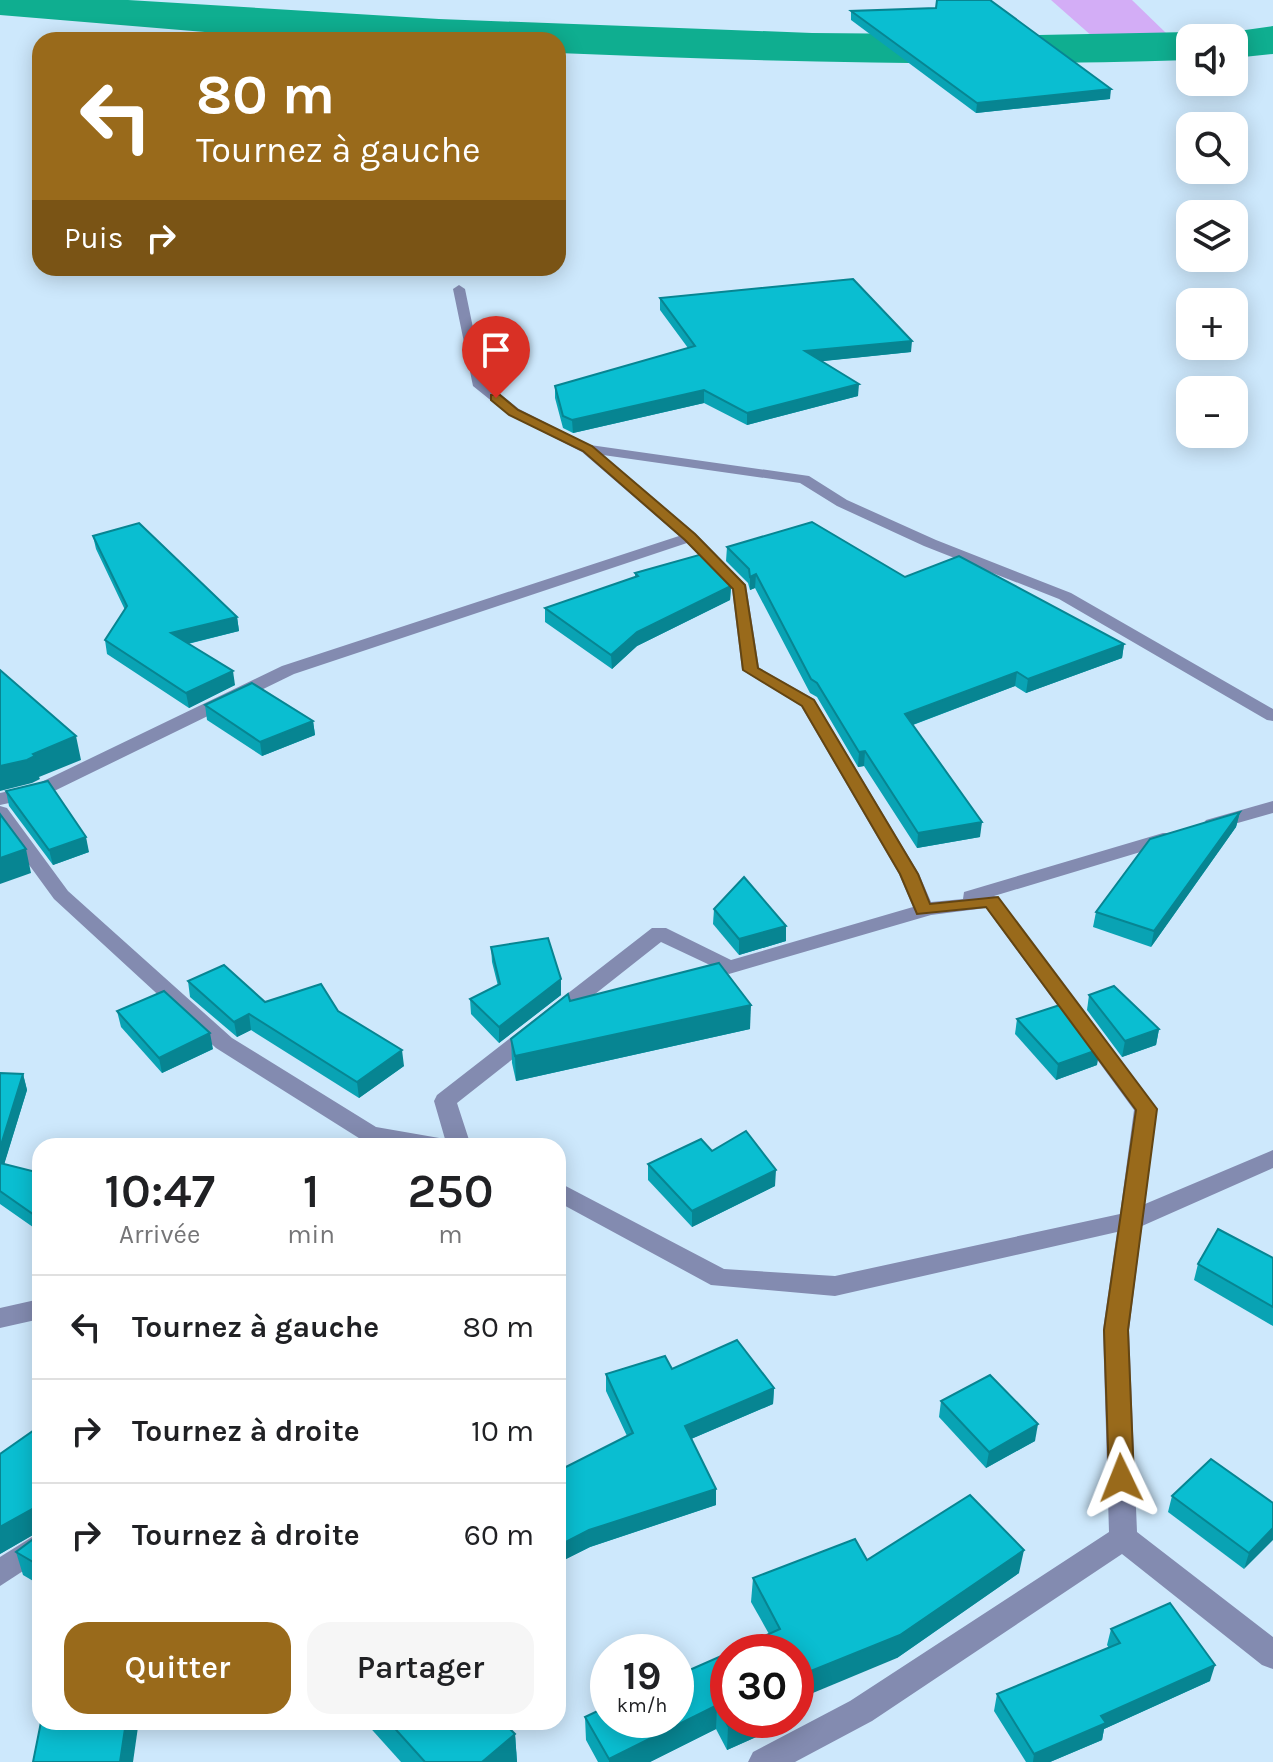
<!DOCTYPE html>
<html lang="fr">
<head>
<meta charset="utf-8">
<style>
  :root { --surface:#fff; --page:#f6f6f6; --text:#202124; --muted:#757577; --line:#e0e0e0; --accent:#996a1b }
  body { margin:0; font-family:Karla,sans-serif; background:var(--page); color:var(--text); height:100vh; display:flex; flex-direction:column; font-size:30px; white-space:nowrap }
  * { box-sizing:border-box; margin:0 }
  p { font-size:26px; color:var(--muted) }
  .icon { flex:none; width:44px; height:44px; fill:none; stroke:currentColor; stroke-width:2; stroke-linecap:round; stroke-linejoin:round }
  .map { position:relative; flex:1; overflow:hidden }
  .drawer { position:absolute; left:32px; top:1138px; width:534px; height:592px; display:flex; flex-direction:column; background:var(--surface); border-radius:24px; box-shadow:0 4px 20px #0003 }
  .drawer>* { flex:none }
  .guide { position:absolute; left:32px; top:32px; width:534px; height:244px; border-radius:24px; box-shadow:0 4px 20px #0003; background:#996a1b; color:#fff; overflow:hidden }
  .controls { position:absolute; left:1176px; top:24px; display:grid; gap:16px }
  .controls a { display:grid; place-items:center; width:72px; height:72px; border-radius:16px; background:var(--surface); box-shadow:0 4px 20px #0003; font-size:40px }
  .speed { position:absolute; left:590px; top:1634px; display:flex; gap:16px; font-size:40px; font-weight:700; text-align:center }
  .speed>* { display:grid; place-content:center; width:104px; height:104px; border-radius:50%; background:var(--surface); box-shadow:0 4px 20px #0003; line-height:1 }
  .speed small { font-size:20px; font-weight:400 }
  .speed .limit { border:12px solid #d22; background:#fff; color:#111 }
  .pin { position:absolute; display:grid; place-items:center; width:68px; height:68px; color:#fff; margin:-82px -34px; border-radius:50% 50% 50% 0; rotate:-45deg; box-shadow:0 0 8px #0007 }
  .pin .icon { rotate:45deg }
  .me { position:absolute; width:88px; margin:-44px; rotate:358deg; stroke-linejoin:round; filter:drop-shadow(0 0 6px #0008) }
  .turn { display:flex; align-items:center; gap:28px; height:168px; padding:0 32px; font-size:36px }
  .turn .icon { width:104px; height:104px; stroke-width:2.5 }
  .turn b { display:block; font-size:56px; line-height:68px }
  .then { display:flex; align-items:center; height:76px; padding:0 32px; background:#0003; gap:16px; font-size:30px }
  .eta { display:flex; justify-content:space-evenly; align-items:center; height:136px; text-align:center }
  .eta b { font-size:48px; font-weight:600; line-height:56px }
  .action { display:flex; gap:16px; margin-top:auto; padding:16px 32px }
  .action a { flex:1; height:92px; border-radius:24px; background:var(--accent); color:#fff; font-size:32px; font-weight:600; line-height:92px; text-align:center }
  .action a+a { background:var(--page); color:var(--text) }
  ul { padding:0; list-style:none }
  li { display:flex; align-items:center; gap:24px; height:104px; padding:0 32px; border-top:2px solid var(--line) }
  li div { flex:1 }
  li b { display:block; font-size:30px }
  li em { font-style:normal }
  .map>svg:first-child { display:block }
</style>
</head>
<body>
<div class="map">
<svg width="1273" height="1762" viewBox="0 0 1273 1762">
  <rect width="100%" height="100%" fill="#cde8fc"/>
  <polygon fill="#d3adf6" points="1051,0 1132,0 1167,34 1093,37"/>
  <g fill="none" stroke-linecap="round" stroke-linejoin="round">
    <g fill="#0fae90" fill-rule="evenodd">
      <path d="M0,0H128L439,19L812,33L1039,35L1190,32L1208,38H1190V60C979,67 769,62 558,53V40H302L0,15Z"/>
      <polygon points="1273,26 1273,54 1234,58 1234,38 1214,38 1217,34"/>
    </g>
    <g fill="#838bb0" fill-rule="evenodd">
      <polygon points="459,285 465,289 484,381 519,409 590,445 809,476 847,500 936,540 1071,593 1273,709 1273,721 1267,720 1059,599 924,546 837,506 800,483 603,455 696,534 746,585 759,668 814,699 919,874 931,902 963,899 964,892 1163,833 1177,833 1180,837 1177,841 994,896 998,897 1157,1109 1145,1204 1273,1150 1273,1168 1142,1226 1129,1330 1137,1532 1273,1637 1273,1669 1262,1665 1122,1554 872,1721 795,1762 748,1762 753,1752 850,1701 1109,1532 1103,1330 1117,1232 835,1296 711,1285 558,1202 558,1182 724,1269 835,1276 1120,1214 1134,1110 986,908 931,915 729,974 661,942 457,1103 471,1146 393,1146 362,1140 216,1048 54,899 0,825 0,806 7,808 68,891 232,1038 376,1127 445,1139 434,1101 437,1095 652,928 666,928 731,960 913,907 899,874 801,706 742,670 732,589 687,543 294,674 46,795 0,805 0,793 33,786 282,666 679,536 582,452 509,415 473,386 453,289"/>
      <polygon points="1273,801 1273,813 1213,830 1203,824 1206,820"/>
      <polygon points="40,1299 40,1319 0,1328 0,1308"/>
      <polygon points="40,1532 40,1560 0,1586 0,1557"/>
    </g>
  </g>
  <g fill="#09a3b4">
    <polygon points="851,11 1110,99 976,113 851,20"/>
    <polygon points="660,298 911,352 822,361 858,396 747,425 704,403 573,433 563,428 555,398 555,386 688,348 660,310"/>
    <polygon points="93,536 237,617 239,631 188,644 235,685 189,708 107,654 105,640 125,610 96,549"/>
    <polygon points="727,547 905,577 1124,644 1122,658 1026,693 1015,686 913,725 980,837 917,848 864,766 858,767 817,697 810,693 755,588 750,590 748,583 726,561"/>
    <polygon points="635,573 731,586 730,600 637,646 612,669 545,622 545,608 635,577"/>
    <polygon points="205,705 313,721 315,735 262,756 207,720"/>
    <polygon points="6,791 89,852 53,865 9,806"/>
    <polygon points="1240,812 1236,827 1151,947 1093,927 1096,912"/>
    <polygon points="714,909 786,941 739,955 713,924"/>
    <polygon points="491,947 561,995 499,1043 471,1014 470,999 498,986 492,962"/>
    <polygon points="188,981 265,1002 338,1011 404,1066 359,1098 251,1030 237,1037 190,997"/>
    <polygon points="1089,995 1159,1029 1156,1045 1122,1057 1087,1010"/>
    <polygon points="570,1001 750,1029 516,1081 512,1063 511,1039"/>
    <polygon points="117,1011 213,1049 162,1073 121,1027"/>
    <polygon points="1017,1019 1097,1065 1056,1080 1015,1034"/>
    <polygon points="0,1073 23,1074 27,1090 4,1164 40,1173 40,1232 0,1204"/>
    <polygon points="712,1151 775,1186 692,1227 648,1180 648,1164"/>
    <polygon points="1273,1258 1273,1326 1194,1280 1198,1264"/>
    <polygon points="672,1369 774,1388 773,1404 691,1439 716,1505 590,1547 558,1563 558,1468 560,1470 627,1436 606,1391 606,1374"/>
    <polygon points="941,1401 1035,1441 986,1468 939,1417"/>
    <polygon points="40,1426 40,1585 23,1575 16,1552 36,1537 36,1533 0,1554"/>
    <polygon points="1172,1496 1273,1503 1244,1569 1168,1512"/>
    <polygon points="867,1560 1019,1573 897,1658 769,1634 751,1602 753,1578"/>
    <polygon points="1111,1629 1210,1681 1104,1729 1102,1740 1050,1762 1026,1762 994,1711 997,1694 1109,1648 1107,1645"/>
    <polygon points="728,1653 728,1720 784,1720 783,1725 727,1750 716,1729 650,1762 598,1762 586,1740 585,1717"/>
    <polygon points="365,1722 503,1722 515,1734 517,1762 401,1762"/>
  </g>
  <g fill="#078592">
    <polygon points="1111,89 1110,99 976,113 977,103"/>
    <polygon points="912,341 911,352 805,363 805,351"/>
    <polygon points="859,384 858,396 747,425 747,413"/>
    <polygon points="704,390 704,403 573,433 572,420"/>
    <polygon points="756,574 755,588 750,590 750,577"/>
    <polygon points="731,586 730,600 637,646 612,669 611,655 637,632"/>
    <polygon points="237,617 239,631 174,647 171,633"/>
    <polygon points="1124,644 1122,658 1026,693 1028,679"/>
    <polygon points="233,671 235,685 189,708 186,693"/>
    <polygon points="1017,672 1015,686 904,728 905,714"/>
    <polygon points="313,721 315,735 262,756 260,742"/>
    <polygon points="76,736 81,760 39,777 40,779 32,783 0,791 0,766"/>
    <polygon points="865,751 864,766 858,767 859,752"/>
    <polygon points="1240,812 1236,827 1151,947 1154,931"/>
    <polygon points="982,822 980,837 917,848 918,833"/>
    <polygon points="86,837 89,852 53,865 49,850"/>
    <polygon points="26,849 31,873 0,884 0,858"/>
    <polygon points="786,926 786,941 739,955 739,939"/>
    <polygon points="561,979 561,995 499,1043 499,1027"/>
    <polygon points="751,1005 750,1029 516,1081 515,1056"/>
    <polygon points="249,1014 251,1030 237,1037 234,1022"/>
    <polygon points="1159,1029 1156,1045 1122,1057 1125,1041"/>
    <polygon points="210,1033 213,1049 162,1073 159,1058"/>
    <polygon points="1100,1049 1097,1065 1056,1080 1058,1064"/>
    <polygon points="402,1050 404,1066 359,1098 357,1082"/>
    <polygon points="23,1074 27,1090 0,1178 0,1148"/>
    <polygon points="776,1170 775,1186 692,1227 692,1211"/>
    <polygon points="774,1388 773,1404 684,1442 685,1426"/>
    <polygon points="1038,1424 1035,1441 986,1468 989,1452"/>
    <polygon points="716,1489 716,1505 590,1547 558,1563 558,1546 589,1530"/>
    <polygon points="36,1507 40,1531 0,1554 0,1527"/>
    <polygon points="1273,1528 1273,1540 1244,1569 1249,1553"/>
    <polygon points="1024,1550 1019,1573 897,1658 796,1700 796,1677"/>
    <polygon points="1215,1665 1210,1681 1104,1729 1102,1740 1050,1762 1033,1762 1034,1754 1101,1716"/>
    <polygon points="717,1705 716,1729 650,1762 609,1762 609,1759"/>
    <polygon points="743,1720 784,1720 783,1725 727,1750 728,1726"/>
    <polygon points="126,1722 137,1722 138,1727 133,1762 120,1762"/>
    <polygon points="515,1734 517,1762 482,1762"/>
  </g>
  <g fill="#0abed1" stroke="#078592" stroke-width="2">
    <polygon points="937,0 990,0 1111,89 977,103 851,11 936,8"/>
    <polygon points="853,279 912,341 805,351 859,384 747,413 704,390 572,420 563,416 555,386 695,346 660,298"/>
    <polygon points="812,522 905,577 959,556 1124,644 1028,679 1017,672 905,714 982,822 918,833 865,751 859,752 817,683 811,679 756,574 750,577 749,569 727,547"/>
    <polygon points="139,523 237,617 171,633 233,671 186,693 105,640 127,606 93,536"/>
    <polygon points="706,553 730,577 731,586 637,632 611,655 545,608 638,576 635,573"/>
    <polygon points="0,670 76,736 33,754 35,756 27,760 0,766"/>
    <polygon points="252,683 313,721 260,742 205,705"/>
    <polygon points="48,781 86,837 49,850 6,791"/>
    <polygon points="1240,812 1154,931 1096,912 1150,839"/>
    <polygon points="0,814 26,849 0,858"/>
    <polygon points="744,877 786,926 739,939 714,909"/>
    <polygon points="548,938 561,979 499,1027 470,999 500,984 491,947"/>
    <polygon points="719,963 751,1005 515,1056 511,1039 568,994 570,1001"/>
    <polygon points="224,965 265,1002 321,984 338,1011 402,1050 357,1082 249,1014 234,1022 188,981"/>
    <polygon points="1114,986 1159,1029 1125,1041 1089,995"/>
    <polygon points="164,991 210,1033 159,1058 117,1011"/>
    <polygon points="1066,1003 1100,1049 1058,1064 1017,1019"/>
    <polygon points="0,1073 23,1074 0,1148"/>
    <polygon points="746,1131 776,1170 692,1211 648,1164 701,1139 712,1151"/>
    <polygon points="0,1163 40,1173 40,1219 0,1191"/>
    <polygon points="1218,1229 1273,1258 1273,1307 1198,1264"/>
    <polygon points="737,1340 774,1388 685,1426 716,1489 589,1530 558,1546 558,1468 560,1470 633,1433 606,1374 665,1356 672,1369"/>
    <polygon points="990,1375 1038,1424 989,1452 941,1401"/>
    <polygon points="40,1426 40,1566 16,1552 36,1537 36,1507 0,1527 0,1454"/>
    <polygon points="1211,1459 1273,1503 1273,1528 1249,1553 1172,1496"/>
    <polygon points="970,1495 1024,1550 900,1635 796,1677 796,1652 729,1652 780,1629 753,1578 855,1539 867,1560"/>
    <polygon points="1170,1603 1215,1665 1101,1716 1106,1723 1034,1754 997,1694 1120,1643 1111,1629"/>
    <polygon points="728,1653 728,1720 743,1720 728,1726 717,1705 609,1759 585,1717 608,1706 608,1720 676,1720 676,1676"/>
    <polygon points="41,1722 126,1722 120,1762 33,1762"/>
    <polygon points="389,1722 503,1722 515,1734 482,1762 425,1762"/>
  </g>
  <polygon fill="#996a1b" stroke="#634512" stroke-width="2" points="491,395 500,395 518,410 592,446 695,534 745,585 758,668 814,700 918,874 930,904 998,897 1157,1109 1128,1330 1134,1478 1130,1486 1121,1489 1112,1486 1109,1478 1104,1330 1136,1110 986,907 917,914 900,874 802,706 743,670 733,589 685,540 583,451 509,415 491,400"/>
</svg>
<div class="controls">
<a><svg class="icon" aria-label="sound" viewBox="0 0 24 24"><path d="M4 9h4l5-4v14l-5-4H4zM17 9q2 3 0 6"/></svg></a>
<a><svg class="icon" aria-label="search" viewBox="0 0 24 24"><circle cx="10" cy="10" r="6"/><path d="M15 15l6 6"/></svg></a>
<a><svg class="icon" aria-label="layers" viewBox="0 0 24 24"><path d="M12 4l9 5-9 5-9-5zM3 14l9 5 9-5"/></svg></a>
<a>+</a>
<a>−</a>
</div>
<div class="speed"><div>19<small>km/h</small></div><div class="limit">30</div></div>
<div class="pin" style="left:496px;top:398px;background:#d93025"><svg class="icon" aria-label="arrive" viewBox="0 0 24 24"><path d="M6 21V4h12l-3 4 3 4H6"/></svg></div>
<svg class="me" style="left:1121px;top:1478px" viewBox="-20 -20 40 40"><path d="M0-17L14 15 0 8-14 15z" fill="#996a1b" stroke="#fff" stroke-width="4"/></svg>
<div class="guide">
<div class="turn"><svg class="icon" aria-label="left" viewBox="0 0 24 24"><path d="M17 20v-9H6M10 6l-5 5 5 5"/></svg><div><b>80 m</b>Tournez à gauche</div></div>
<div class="then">Puis<svg class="icon" aria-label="right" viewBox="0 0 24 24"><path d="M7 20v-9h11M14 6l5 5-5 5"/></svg></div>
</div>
<section class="drawer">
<div class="eta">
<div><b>10:47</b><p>Arrivée</p></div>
<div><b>1</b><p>min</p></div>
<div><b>250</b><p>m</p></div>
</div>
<ul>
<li><svg class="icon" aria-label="left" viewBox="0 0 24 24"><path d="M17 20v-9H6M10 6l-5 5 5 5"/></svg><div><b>Tournez à gauche</b></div><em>80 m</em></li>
<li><svg class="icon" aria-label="right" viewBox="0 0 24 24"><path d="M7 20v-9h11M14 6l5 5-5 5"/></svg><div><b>Tournez à droite</b></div><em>10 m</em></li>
<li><svg class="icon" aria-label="right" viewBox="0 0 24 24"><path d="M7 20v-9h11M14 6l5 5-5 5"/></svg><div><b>Tournez à droite</b></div><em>60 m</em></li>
</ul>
<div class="action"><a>Quitter</a><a>Partager</a></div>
</section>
</div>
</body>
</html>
